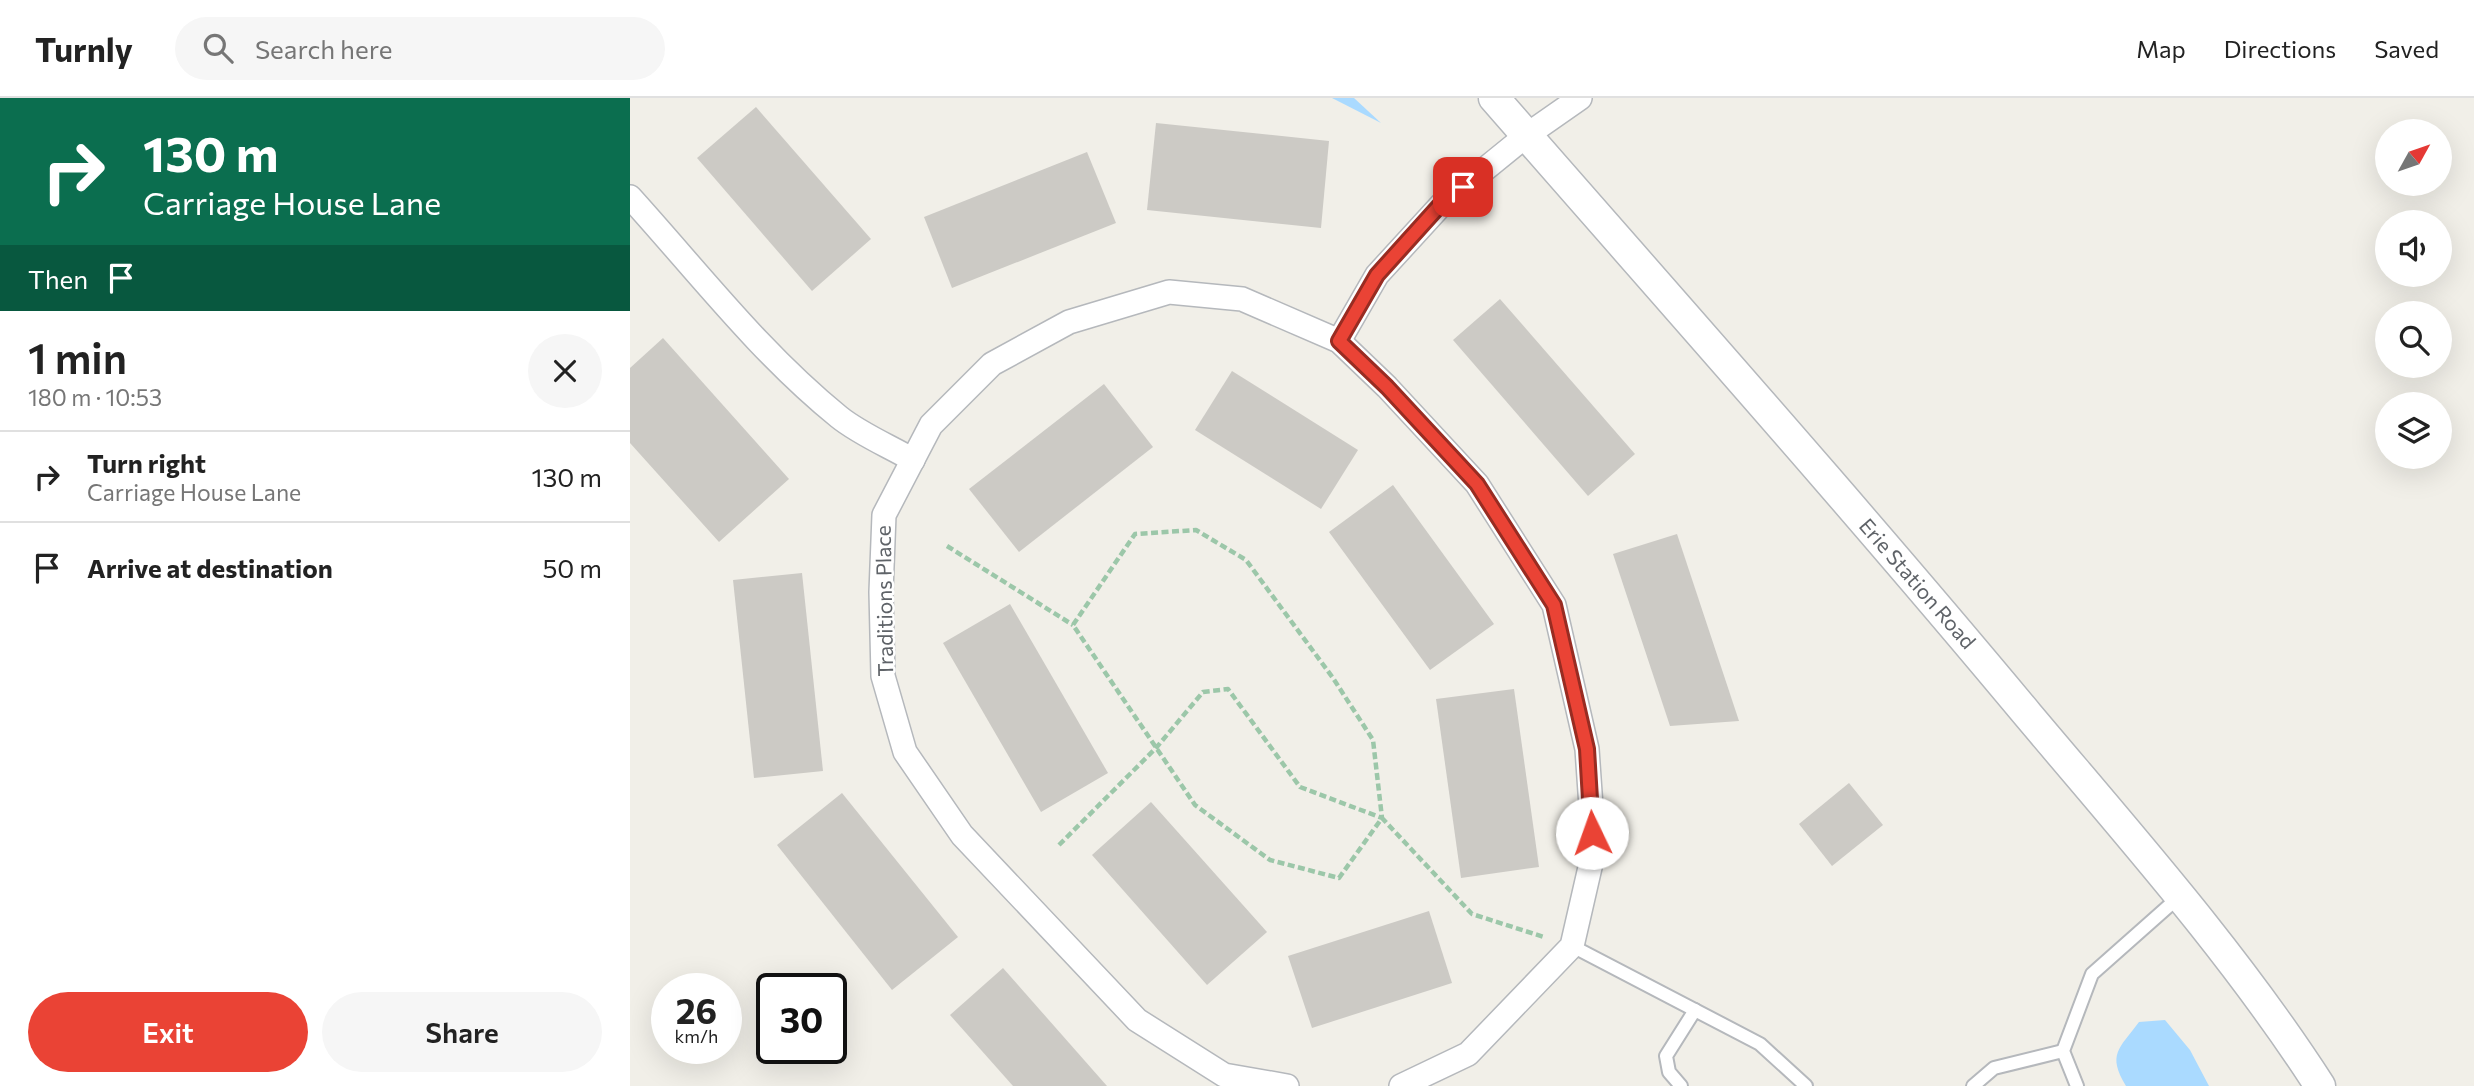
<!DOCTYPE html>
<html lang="en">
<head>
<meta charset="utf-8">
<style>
  :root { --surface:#fff; --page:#f6f6f6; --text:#222; --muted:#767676; --line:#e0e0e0; --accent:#ea4335 }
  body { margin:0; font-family:Commissioner,sans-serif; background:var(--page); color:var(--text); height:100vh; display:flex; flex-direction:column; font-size:26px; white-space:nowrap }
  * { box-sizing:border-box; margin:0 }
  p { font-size:23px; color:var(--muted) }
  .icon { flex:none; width:38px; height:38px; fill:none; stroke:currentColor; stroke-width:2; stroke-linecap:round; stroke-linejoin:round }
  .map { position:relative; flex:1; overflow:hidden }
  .details { display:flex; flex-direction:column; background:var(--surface); width:630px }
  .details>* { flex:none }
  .hud { background:#0b6e4f; color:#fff; overflow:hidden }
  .needle { width:46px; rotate:50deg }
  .buttons { position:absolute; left:1745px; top:21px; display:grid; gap:14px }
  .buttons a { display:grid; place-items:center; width:77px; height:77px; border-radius:50%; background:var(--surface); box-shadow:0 7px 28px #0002; font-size:35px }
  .speed { position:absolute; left:21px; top:875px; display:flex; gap:14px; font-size:35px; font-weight:700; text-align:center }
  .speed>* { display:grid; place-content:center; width:91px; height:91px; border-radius:50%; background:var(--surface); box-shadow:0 7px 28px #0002; line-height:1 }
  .speed small { font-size:18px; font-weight:400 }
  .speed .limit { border:4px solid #111; border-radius:10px; background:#fff; color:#111 }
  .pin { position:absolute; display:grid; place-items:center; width:60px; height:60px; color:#fff; margin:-30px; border-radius:14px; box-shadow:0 4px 10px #0006 }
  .me { position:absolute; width:77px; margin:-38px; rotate:357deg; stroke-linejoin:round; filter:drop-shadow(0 0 5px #0008) }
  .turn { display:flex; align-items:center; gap:24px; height:147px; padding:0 28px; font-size:32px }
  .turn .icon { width:91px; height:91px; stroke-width:2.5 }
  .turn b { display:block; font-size:49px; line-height:60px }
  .then { display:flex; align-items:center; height:66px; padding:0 28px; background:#0003; gap:14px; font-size:26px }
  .round { display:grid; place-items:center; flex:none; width:74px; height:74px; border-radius:37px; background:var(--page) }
  .headline { display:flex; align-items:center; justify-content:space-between; height:119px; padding:0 28px }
  h1 { font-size:42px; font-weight:600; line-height:52px }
  .cta { display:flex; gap:14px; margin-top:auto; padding:14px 28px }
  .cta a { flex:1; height:80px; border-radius:42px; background:var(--accent); color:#fff; font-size:28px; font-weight:600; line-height:80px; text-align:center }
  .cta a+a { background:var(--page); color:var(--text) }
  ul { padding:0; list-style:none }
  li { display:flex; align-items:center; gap:21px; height:91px; padding:0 28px; border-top:2px solid var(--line) }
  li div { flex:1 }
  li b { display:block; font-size:26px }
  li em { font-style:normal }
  header { display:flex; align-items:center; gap:42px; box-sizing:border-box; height:98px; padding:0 35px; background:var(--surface); border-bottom:2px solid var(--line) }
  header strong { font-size:33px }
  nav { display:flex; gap:38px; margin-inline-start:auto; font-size:24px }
  .search { width:490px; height:63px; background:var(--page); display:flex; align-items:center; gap:18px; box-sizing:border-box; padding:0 24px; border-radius:38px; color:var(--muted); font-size:26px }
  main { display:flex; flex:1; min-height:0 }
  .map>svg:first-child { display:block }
</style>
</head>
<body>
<header>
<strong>Turnly</strong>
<div class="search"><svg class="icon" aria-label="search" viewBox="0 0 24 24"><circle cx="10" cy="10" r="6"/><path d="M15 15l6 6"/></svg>Search here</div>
<nav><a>Map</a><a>Directions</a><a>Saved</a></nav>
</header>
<main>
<section class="details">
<div class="hud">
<div class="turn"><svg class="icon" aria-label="right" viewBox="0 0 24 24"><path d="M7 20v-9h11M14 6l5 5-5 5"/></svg><div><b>130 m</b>Carriage House Lane</div></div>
<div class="then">Then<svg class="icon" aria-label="arrive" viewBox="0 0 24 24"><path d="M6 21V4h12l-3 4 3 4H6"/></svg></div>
</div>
<div class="headline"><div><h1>1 min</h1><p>180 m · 10:53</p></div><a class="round"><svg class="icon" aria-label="close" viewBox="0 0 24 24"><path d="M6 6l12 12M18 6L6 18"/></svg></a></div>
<ul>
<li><svg class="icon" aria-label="right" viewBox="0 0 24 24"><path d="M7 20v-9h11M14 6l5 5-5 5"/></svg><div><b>Turn right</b><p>Carriage House Lane</p></div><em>130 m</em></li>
<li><svg class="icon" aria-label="arrive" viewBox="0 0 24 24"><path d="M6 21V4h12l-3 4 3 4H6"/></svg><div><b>Arrive at destination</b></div><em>50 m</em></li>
</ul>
<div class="cta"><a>Exit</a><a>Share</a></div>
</section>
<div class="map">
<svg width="1844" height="988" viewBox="0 0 1844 988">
  <rect width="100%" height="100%" fill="#f1efe8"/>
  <g fill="#aadaff">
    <polygon points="702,0 724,0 751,25"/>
    <path d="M1535,922L1560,952L1579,988H1496C1477,956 1489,951 1509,924Z"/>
  </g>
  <g fill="#cccac5">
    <polygon points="126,9 241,141 182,193 67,60"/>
    <polygon points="526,25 699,43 691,130 517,112"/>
    <polygon points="457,54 486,125 322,190 294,119"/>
    <polygon points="870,201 1005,356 958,398 823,242"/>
    <polygon points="33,240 159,381 89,444 0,345 0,270"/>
    <polygon points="602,273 728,352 691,411 565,332"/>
    <polygon points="474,286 523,349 389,454 339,391"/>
    <polygon points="763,387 864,526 800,572 699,434"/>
    <polygon points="1047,436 1109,623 1040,628 983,456"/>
    <polygon points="172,475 193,673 124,680 103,482"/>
    <polygon points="380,506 478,675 411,714 313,545"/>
    <polygon points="884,591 909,769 831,780 806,601"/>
    <polygon points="1219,685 1253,727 1202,768 1169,726"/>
    <polygon points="212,695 328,839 262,892 147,747"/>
    <polygon points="521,704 637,834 577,887 462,757"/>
    <polygon points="799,813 822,885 682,930 658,858"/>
    <polygon points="373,870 477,988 383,988 320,917"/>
  </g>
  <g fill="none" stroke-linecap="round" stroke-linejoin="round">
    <g stroke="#b5b8bc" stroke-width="16">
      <g id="service">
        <polyline points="942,848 1130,946 1176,988"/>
        <polyline points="1051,988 1039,974 1036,958 1065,912"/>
        <polyline points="1343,988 1364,970 1433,953"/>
        <polyline points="1447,988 1433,953 1462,876 1550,798"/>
      </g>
    </g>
    <g stroke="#b5b8bc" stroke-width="26">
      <g id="minor">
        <path d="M0,99C68,174 130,255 209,319C230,336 259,348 283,362"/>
        <polyline points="709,243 747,177 812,106 897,37 950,0"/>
        <polyline points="657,988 594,977 507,922 332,737 275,654 253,578 251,494 254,417 301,327 362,266 439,224 539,194 612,201 709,243 757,289 847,386 924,507 957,651 964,752 942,848 838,956 771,988"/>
      </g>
    </g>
    <g stroke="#b5b8bc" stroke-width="33">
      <path id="tertiary" d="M864,0C1043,205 1224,408 1398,617C1499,737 1605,856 1690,988"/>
    </g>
    <g stroke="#9cc7a9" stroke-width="4.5" stroke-dasharray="7 3.5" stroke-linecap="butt">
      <polyline points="317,448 443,527"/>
      <polyline points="429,747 526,650 573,594 598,591 670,689 752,720 743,642 703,580 616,462 566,432 505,436 443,527 565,707 640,762 709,780 752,720 842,816 914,839"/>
    </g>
    <use href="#service" stroke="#fff" stroke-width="12"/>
    <use href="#minor" stroke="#fff" stroke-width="23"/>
    <use href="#tertiary" stroke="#fff" stroke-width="30"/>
  </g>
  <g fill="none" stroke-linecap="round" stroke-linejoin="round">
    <g stroke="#982c22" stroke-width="18">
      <polyline id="route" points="833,89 811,106 747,177 709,243 757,289 847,386 924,507 957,651 962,735"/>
    </g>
    <use href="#route" stroke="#ea4335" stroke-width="12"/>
  </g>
  <g text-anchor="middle" stroke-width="5" stroke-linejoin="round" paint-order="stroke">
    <g font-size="21" fill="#5f6368" stroke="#fff">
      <text transform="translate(1287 486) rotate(49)" y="7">Erie Station Road</text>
      <text transform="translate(255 503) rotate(-91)" y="7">Traditions Place</text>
    </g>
  </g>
</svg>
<div class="buttons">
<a><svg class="needle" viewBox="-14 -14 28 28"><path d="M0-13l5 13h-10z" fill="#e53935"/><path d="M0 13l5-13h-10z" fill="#767676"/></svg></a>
<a><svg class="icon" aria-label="sound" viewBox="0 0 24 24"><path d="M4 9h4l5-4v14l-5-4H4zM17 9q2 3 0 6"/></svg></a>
<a><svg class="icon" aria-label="search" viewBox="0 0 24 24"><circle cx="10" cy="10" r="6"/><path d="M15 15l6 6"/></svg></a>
<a><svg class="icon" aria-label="layers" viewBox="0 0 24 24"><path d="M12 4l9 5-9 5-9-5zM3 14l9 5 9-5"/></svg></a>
</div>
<div class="speed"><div>26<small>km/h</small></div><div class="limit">30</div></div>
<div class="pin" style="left:833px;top:89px;background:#d93025"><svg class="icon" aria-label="arrive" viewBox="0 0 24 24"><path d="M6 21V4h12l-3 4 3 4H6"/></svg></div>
<svg class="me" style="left:962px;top:735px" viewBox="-20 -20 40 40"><circle r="19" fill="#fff"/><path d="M0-13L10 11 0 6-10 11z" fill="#ea4335"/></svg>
</div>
</main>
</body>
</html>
